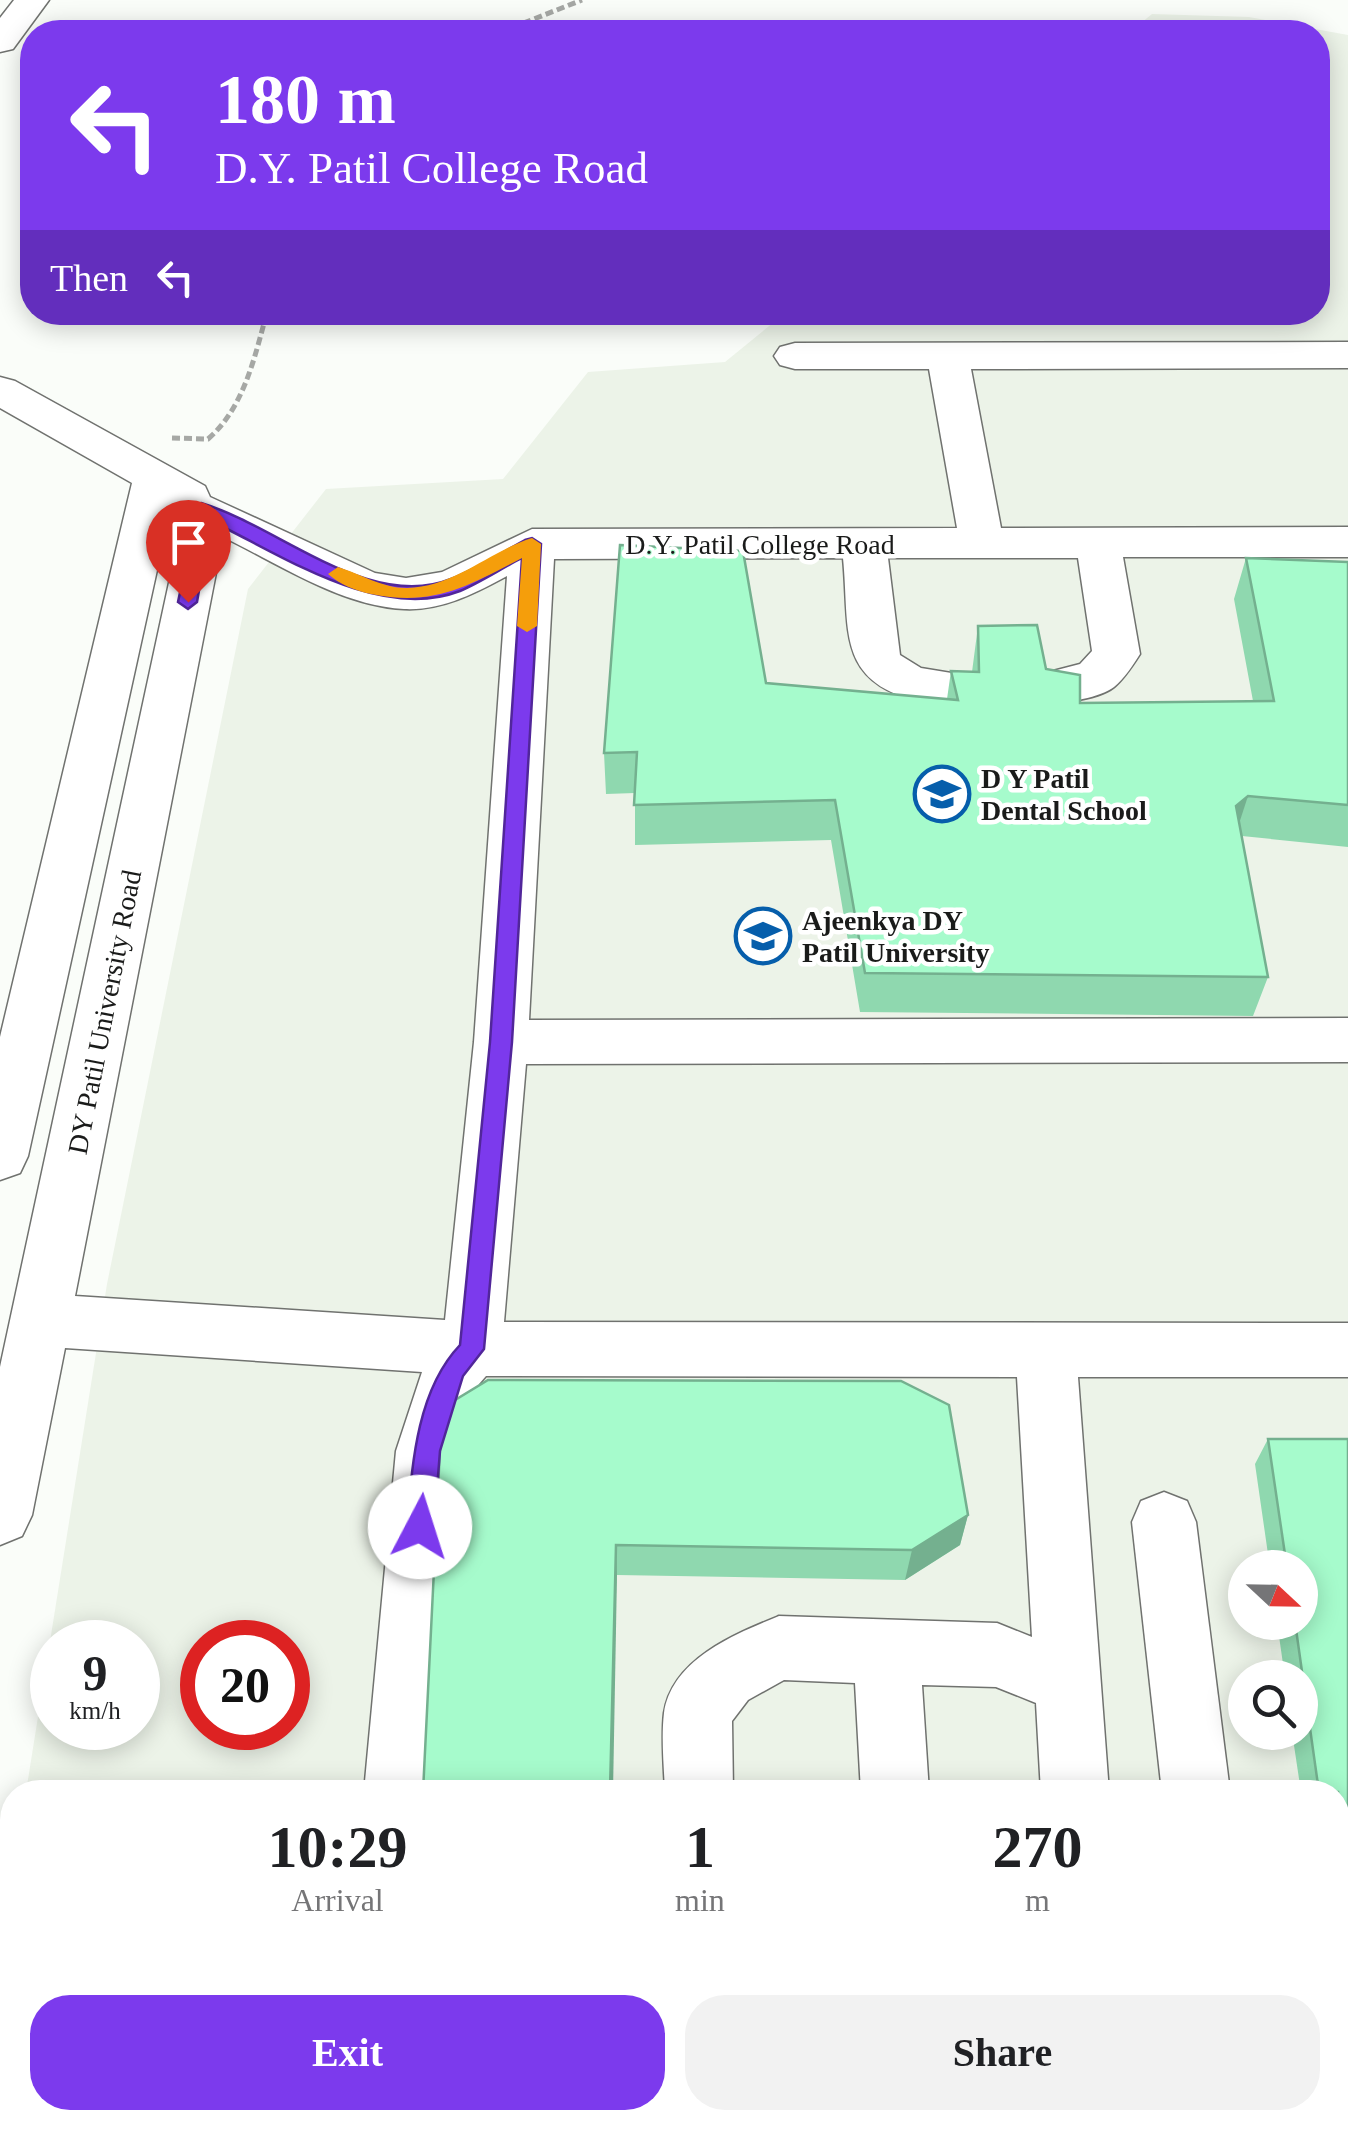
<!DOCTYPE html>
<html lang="en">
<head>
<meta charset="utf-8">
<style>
  :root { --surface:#fff; --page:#f2f2f2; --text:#202124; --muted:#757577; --accent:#7c3aed }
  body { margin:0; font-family:Georgia,serif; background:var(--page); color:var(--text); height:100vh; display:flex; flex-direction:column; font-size:38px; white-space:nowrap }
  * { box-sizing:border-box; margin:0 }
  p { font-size:32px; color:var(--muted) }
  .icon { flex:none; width:55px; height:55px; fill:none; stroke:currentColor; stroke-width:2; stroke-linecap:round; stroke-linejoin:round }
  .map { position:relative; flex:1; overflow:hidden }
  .side { position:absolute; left:0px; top:1780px; width:1350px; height:350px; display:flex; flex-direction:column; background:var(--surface); border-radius:40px 40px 0 0; box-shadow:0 5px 25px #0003 }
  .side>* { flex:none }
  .banner { position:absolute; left:20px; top:20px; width:1310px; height:305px; border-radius:40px; box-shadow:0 5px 25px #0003; background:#7c3aed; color:#fff; overflow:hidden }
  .needle { width:65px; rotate:112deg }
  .tools { position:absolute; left:1228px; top:1550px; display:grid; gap:20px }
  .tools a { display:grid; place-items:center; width:90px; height:90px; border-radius:50%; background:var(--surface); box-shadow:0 5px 25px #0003; font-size:50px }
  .speed { position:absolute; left:30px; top:1620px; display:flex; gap:20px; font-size:50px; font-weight:700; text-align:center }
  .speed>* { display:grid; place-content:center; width:130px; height:130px; border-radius:50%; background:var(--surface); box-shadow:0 5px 25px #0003; line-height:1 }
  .speed small { font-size:25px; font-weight:400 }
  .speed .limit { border:15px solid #d22; background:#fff; color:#111 }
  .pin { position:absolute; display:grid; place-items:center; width:85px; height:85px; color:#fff; margin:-102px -42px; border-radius:50% 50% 50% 0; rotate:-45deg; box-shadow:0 0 10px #0007 }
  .pin .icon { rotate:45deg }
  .me { position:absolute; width:110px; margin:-55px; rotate:5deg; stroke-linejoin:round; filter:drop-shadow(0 0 8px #0008) }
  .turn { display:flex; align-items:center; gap:35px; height:210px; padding:0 30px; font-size:45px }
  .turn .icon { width:130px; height:130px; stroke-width:2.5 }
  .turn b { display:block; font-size:70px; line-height:85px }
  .then { display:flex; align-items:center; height:95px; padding:0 30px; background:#0003; gap:20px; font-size:38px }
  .eta { display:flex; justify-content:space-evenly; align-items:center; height:170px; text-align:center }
  .eta b { font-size:60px; font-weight:800; line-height:70px }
  .action { display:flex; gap:20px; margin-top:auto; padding:20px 30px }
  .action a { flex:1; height:115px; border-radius:40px; background:var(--accent); color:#fff; font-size:40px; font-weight:800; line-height:115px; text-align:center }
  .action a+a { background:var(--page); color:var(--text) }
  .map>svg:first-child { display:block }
</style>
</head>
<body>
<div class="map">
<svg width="1348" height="2130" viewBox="0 0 1348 2130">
  <rect width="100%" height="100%" fill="#fafdf9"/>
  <path fill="#ecf3e8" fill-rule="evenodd" d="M1152,14L1249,17L1348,35V2130H0V1959L12,1880V2118H1338V1792H26L107,1284L248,589L326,489L503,479L588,372L725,362L785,313L1318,312V32H1130ZM1245,1568H1300V1622H1245ZM52,1642H138V1728H52ZM202,1642H288V1728H202ZM1245,1678H1300V1732H1245Z"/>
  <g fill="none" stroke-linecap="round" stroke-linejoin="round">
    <g stroke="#70726f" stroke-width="3">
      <g id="minor">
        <polygon points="14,0 49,0 13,49 0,52 0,18"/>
        <path d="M1348,342V368L971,369L1001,528L1348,527V557H1123L1140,654C1133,665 1124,679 1114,687C1098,700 1045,707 1026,702L1019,690L1026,678L1080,664L1092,651L1078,558H888L900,655L921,668L988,679L995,691L988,703C966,709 941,706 918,701C835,681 850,628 843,558L554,559L529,1020L1348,1018V1062L526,1064L504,1322L1348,1323V1377H1078L1109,1792H1041L1036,1703L996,1687L922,1685L929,1792H861L855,1683L784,1680L748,1700L732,1721L733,1792H665C664,1767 661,1738 664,1713C672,1659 735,1634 779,1616L997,1623L1032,1637L1017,1377L486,1376L479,1384L458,1451L432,1792H364L396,1451L422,1372L65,1348L32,1515L22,1536L0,1545V1367L181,527L180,521L168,520L28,1156L20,1173L0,1180V1037L132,483L0,408V377L15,381L205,486L210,497L375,573L406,578L442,572L532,529L957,528L929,369H795L780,365L774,356L780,347L795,343ZM223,537C279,564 341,606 404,609C441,611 476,593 507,576L474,1042L445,1320L75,1296Z"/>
        <polygon points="1164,1492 1187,1501 1196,1522 1230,1792 1162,1792 1132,1522 1141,1501"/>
        <polygon points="333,2118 408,2118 408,2130 332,2130"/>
        <polygon points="665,2118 740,2118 743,2130 667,2130"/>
        <polygon points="878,2118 953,2118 955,2130 879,2130"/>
        <polygon points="1069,2118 1144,2118 1146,2130 1070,2130"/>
        <polygon points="1196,2118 1271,2118 1273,2130 1197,2130"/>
      </g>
    </g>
    <g stroke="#a6a8a5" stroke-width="5" stroke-dasharray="8 4" stroke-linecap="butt">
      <polyline points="501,32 582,0"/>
      <path d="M172,438L208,439C244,408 255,356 267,312"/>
    </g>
    <use href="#minor" fill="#fff" fill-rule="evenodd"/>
  </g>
  <g fill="#8fd8af">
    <polygon points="1246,558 1348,562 1348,847 1242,836 1268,977 1253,1016 860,1012 831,840 635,845 635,793 606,794 604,753 766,683 947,699 951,671 972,672 978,626 1046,669 1080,703 1253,701 1234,599"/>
    <polygon points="442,1408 968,1515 960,1545 905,1580 617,1575"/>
    <polygon points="1268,1439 1348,1439 1348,2130 1338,2059 1338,1792 1301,1792 1292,1732 1300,1732 1300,1678 1285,1678 1277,1622 1300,1622 1300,1568 1270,1568 1255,1464"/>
  </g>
  <g fill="#74b08f">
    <polygon points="1248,796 1235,836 1236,806"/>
    <polygon points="968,1515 960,1545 905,1580 912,1550"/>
    <polygon points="616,1545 617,1575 613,1792 610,1792"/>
  </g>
  <g fill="#a6fbcc" stroke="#74b08f" stroke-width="2.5">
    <polygon points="620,545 743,551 766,683 958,700 951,671 979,672 978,626 1037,625 1046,669 1080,675 1080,703 1274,701 1246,558 1348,562 1348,805 1248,796 1236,806 1268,977 865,973 835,800 634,805 637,752 604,753"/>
    <polygon points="488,1380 901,1381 949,1405 968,1515 912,1550 616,1545 610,1792 423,1792 442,1408"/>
    <polygon points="1268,1439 1348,1439 1348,1994 1338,1921 1338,1792 1319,1792 1295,1622 1300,1622 1300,1568 1287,1568"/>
    <polygon points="407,2118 604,2118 603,2130 406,2130"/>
  </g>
  <path fill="#7c3aed" stroke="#51269a" stroke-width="2.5" d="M201,503C277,525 369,612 451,579C476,569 501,553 525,540L532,538L541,544L512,1042L484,1349L463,1376L440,1451L434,1527L430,1536L420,1539L411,1536L407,1527C412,1467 416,1391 460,1345L490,1042L522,558C502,568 481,582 460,591C379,622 282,555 211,521L197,602L188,609L178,602L194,527L192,509Z"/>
  <path fill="#f59e0b" d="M532,538L541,544L537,626L527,632L517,626L522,558C468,586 434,607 371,594C356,591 339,584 328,574L338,567C361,574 382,588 407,588C455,587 488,552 532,538Z"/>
  <defs>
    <g id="university-ring" transform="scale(2.875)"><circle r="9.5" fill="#fff" stroke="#065eab" stroke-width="1.5"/><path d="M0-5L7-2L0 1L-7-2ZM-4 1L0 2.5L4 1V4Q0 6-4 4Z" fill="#065eab"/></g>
  </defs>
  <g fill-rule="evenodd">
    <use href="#university-ring" x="942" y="794"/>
    <use href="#university-ring" x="763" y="936"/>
  </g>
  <g text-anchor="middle" stroke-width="9" stroke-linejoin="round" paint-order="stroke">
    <g font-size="28" fill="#1a1b1a" stroke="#fff">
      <text x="760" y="554">D.Y. Patil College Road</text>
      <text transform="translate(104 1012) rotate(-79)" y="10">DY Patil University Road</text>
    </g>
    <g font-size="28" font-weight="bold" fill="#1a1b1a" stroke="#fff" text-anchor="start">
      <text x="981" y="788">D Y Patil<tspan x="981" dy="32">Dental School</tspan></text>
      <text x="802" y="930">Ajeenkya DY<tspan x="802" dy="32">Patil University</tspan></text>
    </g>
  </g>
</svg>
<div class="tools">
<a><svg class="needle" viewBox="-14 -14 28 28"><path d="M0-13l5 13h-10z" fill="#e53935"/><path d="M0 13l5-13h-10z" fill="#757577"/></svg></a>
<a><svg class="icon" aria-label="search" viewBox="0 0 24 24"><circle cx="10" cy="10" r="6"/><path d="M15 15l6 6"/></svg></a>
</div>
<div class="speed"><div>9<small>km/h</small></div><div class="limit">20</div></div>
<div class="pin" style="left:188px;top:602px;background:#d93025"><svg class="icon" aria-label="arrive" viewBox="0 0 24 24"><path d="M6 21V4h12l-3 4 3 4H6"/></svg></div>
<svg class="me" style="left:420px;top:1527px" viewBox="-20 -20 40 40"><circle r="19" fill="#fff"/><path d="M0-13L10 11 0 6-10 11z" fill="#7c3aed"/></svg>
<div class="banner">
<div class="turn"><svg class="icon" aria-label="left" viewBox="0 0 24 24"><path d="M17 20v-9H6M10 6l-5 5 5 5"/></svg><div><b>180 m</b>D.Y. Patil College Road</div></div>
<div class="then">Then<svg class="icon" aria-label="left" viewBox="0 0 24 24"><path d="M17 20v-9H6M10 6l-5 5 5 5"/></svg></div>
</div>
<section class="side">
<div class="eta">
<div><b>10:29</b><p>Arrival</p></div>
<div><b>1</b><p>min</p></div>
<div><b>270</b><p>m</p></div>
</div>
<div class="action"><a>Exit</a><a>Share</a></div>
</section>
</div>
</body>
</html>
